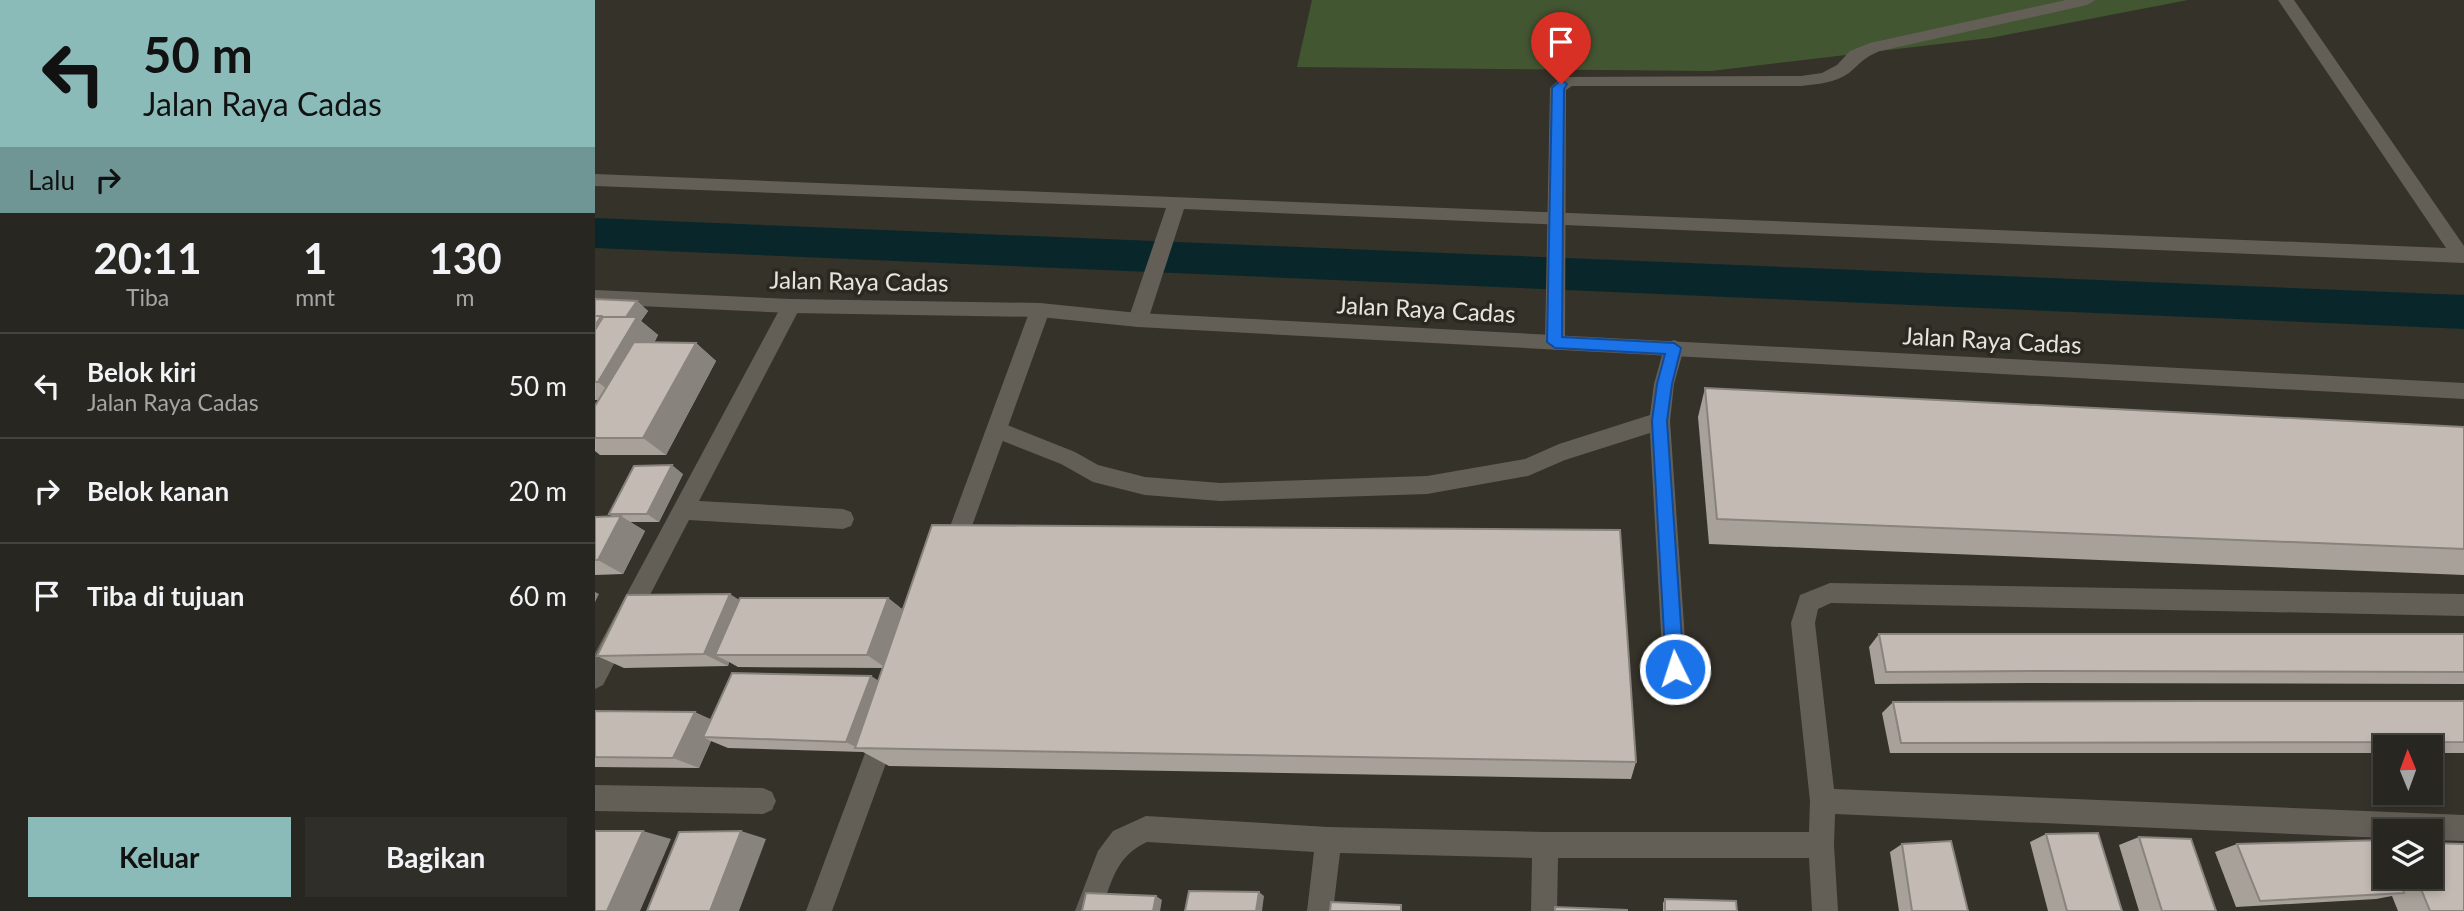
<!DOCTYPE html>
<html lang="id">
<head>
<meta charset="utf-8">
<style>
  :root { --surface:#282620; --page:#302e29; --text:#f1f3f6; --muted:#a5a5a5; --line:#44433e; --accent:#8bbbb9 }
  body { margin:0; font-family:Lato,sans-serif; background:var(--page); color:var(--text); height:100vh; display:flex; flex-direction:column; font-size:26px; white-space:nowrap }
  * { box-sizing:border-box; margin:0 }
  p { font-size:23px; color:var(--muted) }
  .icon { flex:none; width:38px; height:38px; fill:none; stroke:currentColor; stroke-width:2; stroke-linecap:round; stroke-linejoin:round }
  .map { position:relative; flex:1; overflow:hidden }
  .drawer { display:flex; flex-direction:column; background:var(--surface); width:595px }
  .drawer>* { flex:none }
  .hud { background:#8bbbb9; color:#111; overflow:hidden }
  .needle { width:46px; rotate:359deg }
  .fabs { position:absolute; left:1778px; top:735px; display:grid; gap:14px }
  .fabs a { display:grid; place-items:center; width:70px; height:70px; border-radius:0px; background:var(--surface); box-shadow:0 4px 10px #0003,0 0 0 2px var(--line); font-size:35px }
  .pin { position:absolute; display:grid; place-items:center; width:60px; height:60px; color:#fff; margin:-72px -30px; border-radius:50% 50% 50% 0; rotate:-45deg; box-shadow:0 0 7px #0007 }
  .pin .icon { rotate:45deg }
  .me { position:absolute; width:77px; margin:-38px; rotate:356deg; stroke-linejoin:round; filter:drop-shadow(0 0 5px #0008) }
  .turn { display:flex; align-items:center; gap:24px; height:147px; padding:0 28px; font-size:32px }
  .turn .icon { width:91px; height:91px; stroke-width:2.5 }
  .turn b { display:block; font-size:49px; line-height:60px }
  .then { display:flex; align-items:center; height:66px; padding:0 28px; background:#0003; gap:14px; font-size:26px }
  .eta { display:flex; justify-content:space-evenly; align-items:center; height:119px; text-align:center }
  .eta b { font-size:42px; font-weight:700; line-height:49px }
  .action { display:flex; gap:14px; margin-top:auto; padding:14px 28px }
  .action a { flex:1; height:80px; border-radius:0px; background:var(--accent); color:#111; font-size:28px; font-weight:700; line-height:80px; text-align:center }
  .action a+a { background:var(--page); color:var(--text) }
  ul { padding:0; list-style:none }
  li { display:flex; align-items:center; gap:21px; height:105px; padding:0 28px; border-top:2px solid var(--line) }
  li div { flex:1 }
  li b { display:block; font-size:26px }
  li em { font-style:normal }
  main { display:flex; flex:1; min-height:0 }
  .map>svg:first-child { display:block }
</style>
</head>
<body>
<main>
<section class="drawer">
<div class="hud">
<div class="turn"><svg class="icon" aria-label="left" viewBox="0 0 24 24"><path d="M17 20v-9H6M10 6l-5 5 5 5"/></svg><div><b>50 m</b>Jalan Raya Cadas</div></div>
<div class="then">Lalu<svg class="icon" aria-label="right" viewBox="0 0 24 24"><path d="M7 20v-9h11M14 6l5 5-5 5"/></svg></div>
</div>
<div class="eta">
<div><b>20:11</b><p>Tiba</p></div>
<div><b>1</b><p>mnt</p></div>
<div><b>130</b><p>m</p></div>
</div>
<ul>
<li><svg class="icon" aria-label="left" viewBox="0 0 24 24"><path d="M17 20v-9H6M10 6l-5 5 5 5"/></svg><div><b>Belok kiri</b><p>Jalan Raya Cadas</p></div><em>50 m</em></li>
<li><svg class="icon" aria-label="right" viewBox="0 0 24 24"><path d="M7 20v-9h11M14 6l5 5-5 5"/></svg><div><b>Belok kanan</b></div><em>20 m</em></li>
<li><svg class="icon" aria-label="arrive" viewBox="0 0 24 24"><path d="M6 21V4h12l-3 4 3 4H6"/></svg><div><b>Tiba di tujuan</b></div><em>60 m</em></li>
</ul>
<div class="action"><a>Keluar</a><a>Bagikan</a></div>
</section>
<div class="map">
<svg width="1869" height="911" viewBox="0 0 1869 911">
  <rect width="100%" height="100%" fill="#35322a"/>
  <polygon fill="#435632" points="717,0 1593,0 1395,38 1116,71 702,67"/>
  <g fill="none" stroke-linecap="round" stroke-linejoin="round">
    <polygon fill="#09272a" fill-rule="evenodd" points="0,218 1869,295 1869,329 0,248"/>
    <g fill="#635f57" fill-rule="evenodd">
      <path d="M1471,0H1500L1492,5L1285,51C1268,58 1267,62 1254,73C1240,83 1223,84 1206,86H977L971,90L970,342L967,347L960,350L953,347L950,342L955,88L967,77L1206,76L1227,73L1242,65L1255,51L1275,43Z"/>
      <polygon points="1079,340 1086,343 1089,348 1079,384 1075,421 1092,669 1088,677 1080,680 1072,677 1068,669 1055,433 970,460 933,476 832,494 625,501 550,495 498,482 466,464 395,436 392,430 395,424 402,421 480,452 503,465 550,477 625,483 832,476 930,459 964,444 1055,415 1059,384 1069,348 1072,343"/>
    </g>
    <g fill="#635f57" fill-rule="evenodd">
      <polygon points="1683,0 1699,0 1869,246 1869,263 589,209 553,320 550,325 543,327 536,325 533,320 571,208 0,186 0,174 1851,248"/>
      <polygon points="196,299 203,301 206,306 104,501 248,509 256,512 259,519 256,526 248,529 94,520 8,685 0,689 0,653 189,301"/>
      <polygon points="445,303 452,305 455,310 368,551 365,558 357,561 349,558 346,551 435,310 438,305"/>
      <path d="M1235,583L1869,594V616L1236,603L1223,609L1220,623L1239,789L1869,815V841L1836,840V831H1790V838L1240,814L1239,845L1243,911H1217L1214,858H963L962,911H936L937,858L745,853L738,911H712L719,852L552,842C521,856 517,881 506,911H480L503,851L518,831L551,816L733,827L950,832H1214L1215,801L1196,623L1205,595Z"/>
      <polygon points="290,721 299,724 302,733 237,911 211,911 281,724"/>
      <polygon points="0,785 168,788 177,792 181,801 177,810 168,814 0,811"/>
    </g>
    <polygon fill="#635f57" fill-rule="evenodd" points="0,290 196,299 445,303 543,313 1869,383 1869,399 543,327 445,317 196,313 0,304"/>
  </g>
  <g fill="#a8a19a">
    <polygon points="0,299 42,301 53,311 46,321 63,335 59,343 101,343 121,361 71,455 5,455 0,451 0,406 4,400 0,400"/>
    <polygon points="1110,388 1869,427 1869,575 1114,544 1103,417"/>
    <polygon points="88,474 64,522 35,522 50,531 28,574 0,575 0,517 17,516 14,514"/>
    <polygon points="293,598 308,610 1041,762 1036,779 294,766 268,752 133,748 116,741 104,768 0,767 0,711 116,719 276,676 283,681 288,668 143,667 134,662 133,666 29,668 2,656 144,600"/>
    <polygon points="1284,634 1869,634 1869,684 1434,683 1280,684 1274,647"/>
    <polygon points="1869,701 1869,753 1836,753 1836,747 1790,747 1790,753 1295,753 1287,713 1298,702"/>
    <polygon points="1451,834 1527,911 1453,911 1435,842"/>
    <polygon points="1544,837 1621,911 1544,911 1524,845"/>
    <polygon points="1307,844 1373,911 1304,911 1295,852"/>
    <polygon points="1642,844 1790,877 1836,877 1869,911 1803,911 1797,896 1781,899 1641,907 1620,852"/>
    <polygon points="1070,899 1142,911 1068,911 1068,903"/>
  </g>
  <g fill="#88837d">
    <polygon points="42,301 53,311 46,321 63,335 26,400 3,382 27,323"/>
    <polygon points="101,343 121,361 71,455 48,438"/>
    <polygon points="77,465 88,474 64,522 52,514"/>
    <polygon points="26,516 50,531 28,574 3,560"/>
    <polygon points="0,592 4,594 0,602"/>
    <polygon points="135,594 157,608 120,655 134,662 133,666 109,654"/>
    <polygon points="293,598 311,612 291,668 272,655"/>
    <polygon points="276,676 295,688 263,748 251,742"/>
    <polygon points="100,712 124,723 108,737 116,741 104,768 78,758"/>
    <polygon points="48,831 76,839 45,911 12,911"/>
    <polygon points="146,831 171,839 144,911 115,911"/>
    <polygon points="664,892 669,896 667,911 661,911"/>
    <polygon points="561,896 567,900 565,911 558,911"/>
  </g>
  <g fill="#c3bbb3" stroke="#88837d" stroke-width="2">
    <polygon points="0,299 42,301 31,317 8,317 6,316 0,316"/>
    <polygon points="0,316 6,316 0,326"/>
    <polygon points="8,317 42,317 3,382 0,382 0,330"/>
    <polygon points="39,342 101,343 48,438 0,438 0,406"/>
    <polygon points="1110,388 1869,427 1869,549 1122,519"/>
    <polygon points="77,465 52,514 14,514 39,466"/>
    <polygon points="26,516 3,560 0,560 0,517"/>
    <polygon points="337,525 1025,530 1041,762 260,748"/>
    <polygon points="135,594 109,654 2,656 32,595"/>
    <polygon points="145,598 293,598 272,655 120,655"/>
    <polygon points="1284,634 1869,634 1869,672 1449,671 1291,672"/>
    <polygon points="137,673 276,676 251,742 108,737"/>
    <polygon points="1611,701 1869,701 1869,742 1306,743 1298,702"/>
    <polygon points="0,711 100,712 78,758 0,757"/>
    <polygon points="0,831 48,831 12,911 0,911"/>
    <polygon points="146,831 115,911 52,911 84,832"/>
    <polygon points="1503,833 1527,911 1472,911 1451,834"/>
    <polygon points="1544,837 1596,839 1621,911 1567,911"/>
    <polygon points="1789,840 1790,844 1790,877 1803,877 1809,893 1665,901 1642,844"/>
    <polygon points="1356,841 1373,911 1317,911 1307,844"/>
    <polygon points="1836,843 1869,844 1869,911 1835,911 1821,877 1836,877"/>
    <polygon points="594,891 664,892 661,911 590,911"/>
    <polygon points="491,893 561,896 558,911 487,911"/>
    <polygon points="1070,899 1141,901 1142,911 1070,911"/>
    <polygon points="736,902 806,905 806,911 735,911"/>
    <polygon points="960,907 1032,910 1032,911 960,911"/>
  </g>
  <polygon fill="#1a73e8" stroke="#114b97" stroke-width="2" points="966,80 972,84 969,89 967,337 1079,343 1086,348 1077,384 1072,421 1089,669 1086,675 1080,678 1074,675 1071,669 1057,421 1062,384 1070,354 960,348 952,342 957,88"/>
  <g text-anchor="middle" stroke-width="7" stroke-linejoin="round" paint-order="stroke">
    <g font-size="24" fill="#e6e4df" stroke="#2b2820">
      <text transform="translate(264 282) rotate(1)" y="8">Jalan Raya Cadas</text>
      <text transform="translate(831 310) rotate(3)" y="8">Jalan Raya Cadas</text>
      <text transform="translate(1397 341) rotate(3)" y="8">Jalan Raya Cadas</text>
    </g>
  </g>
</svg>
<div class="fabs">
<a><svg class="needle" viewBox="-14 -14 28 28"><path d="M0-13l5 13h-10z" fill="#e53935"/><path d="M0 13l5-13h-10z" fill="#a5a5a5"/></svg></a>
<a><svg class="icon" aria-label="layers" viewBox="0 0 24 24"><path d="M12 4l9 5-9 5-9-5zM3 14l9 5 9-5"/></svg></a>
</div>
<div class="pin" style="left:966px;top:84px;background:#d93025"><svg class="icon" aria-label="arrive" viewBox="0 0 24 24"><path d="M6 21V4h12l-3 4 3 4H6"/></svg></div>
<svg class="me" style="left:1080px;top:669px" viewBox="-20 -20 40 40"><circle r="17" fill="#1a73e8" stroke="#fff" stroke-width="3"/><path d="M0-11L8 9 0 5-8 9z" fill="#fff"/></svg>
</div>
</main>
</body>
</html>
